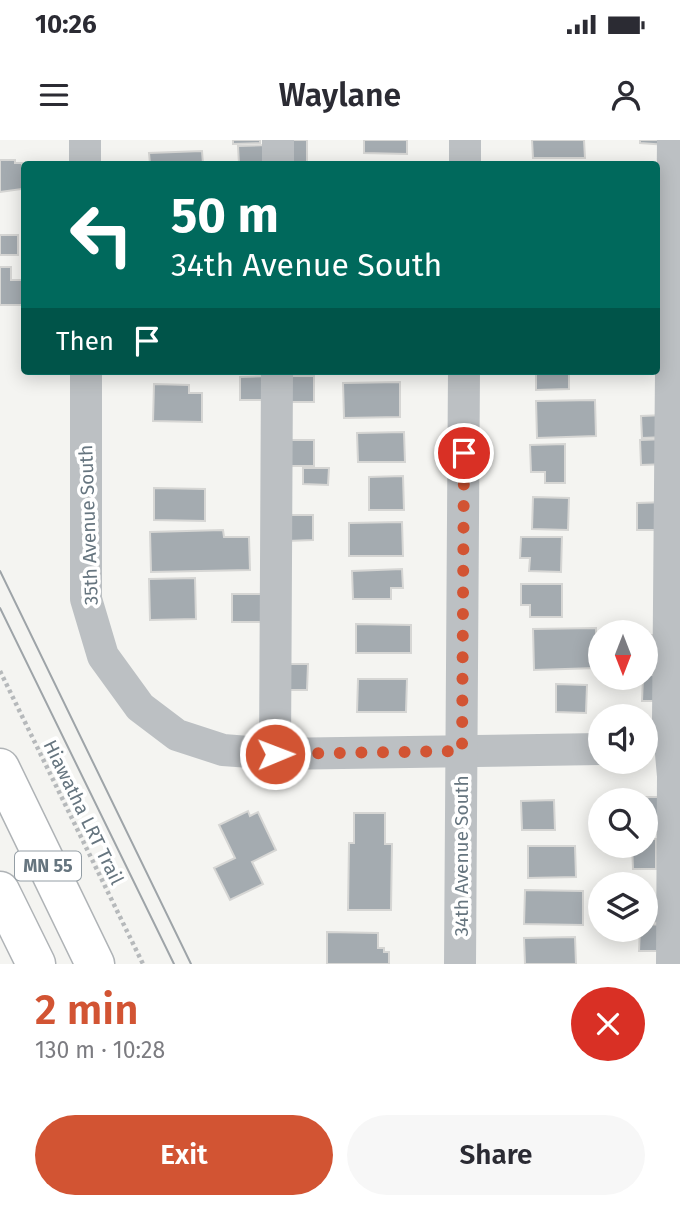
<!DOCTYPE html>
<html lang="en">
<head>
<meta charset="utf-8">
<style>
  :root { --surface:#fff; --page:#f7f7f7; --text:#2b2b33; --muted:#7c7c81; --accent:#d25433 }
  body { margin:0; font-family:"Fira Sans",sans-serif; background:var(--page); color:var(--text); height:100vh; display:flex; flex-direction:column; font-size:26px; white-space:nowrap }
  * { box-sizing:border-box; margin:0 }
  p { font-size:23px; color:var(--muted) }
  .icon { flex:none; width:38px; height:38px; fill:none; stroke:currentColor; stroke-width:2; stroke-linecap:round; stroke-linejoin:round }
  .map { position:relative; height:824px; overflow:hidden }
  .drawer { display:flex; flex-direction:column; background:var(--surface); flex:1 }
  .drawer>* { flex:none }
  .hud { position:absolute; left:21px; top:21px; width:639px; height:214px; border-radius:7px; box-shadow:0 4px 18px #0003; background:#00695c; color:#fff; overflow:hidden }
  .needle { width:46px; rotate:180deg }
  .buttons { position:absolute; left:588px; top:480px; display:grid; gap:14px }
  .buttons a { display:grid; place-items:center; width:70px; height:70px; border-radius:50%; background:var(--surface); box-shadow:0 4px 18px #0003; font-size:35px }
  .pin { position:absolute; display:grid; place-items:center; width:60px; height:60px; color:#fff; margin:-30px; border:4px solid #fff; border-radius:50%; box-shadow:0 2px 7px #0007 }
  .me { position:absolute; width:77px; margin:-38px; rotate:89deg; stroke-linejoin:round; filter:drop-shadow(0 0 5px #0008) }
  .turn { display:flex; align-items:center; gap:24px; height:147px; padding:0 35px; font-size:32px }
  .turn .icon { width:91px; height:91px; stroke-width:2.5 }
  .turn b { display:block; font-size:49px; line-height:60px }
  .then { display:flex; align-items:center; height:66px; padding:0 35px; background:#0003; gap:14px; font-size:26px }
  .round { display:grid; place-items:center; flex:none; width:74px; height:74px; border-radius:37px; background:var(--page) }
  .summary { display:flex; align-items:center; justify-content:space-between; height:119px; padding:0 35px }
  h1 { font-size:42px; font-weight:600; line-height:52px; color:var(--accent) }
  .cta { display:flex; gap:14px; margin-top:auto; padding:14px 35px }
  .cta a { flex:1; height:80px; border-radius:42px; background:var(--accent); color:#fff; font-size:28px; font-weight:600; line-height:80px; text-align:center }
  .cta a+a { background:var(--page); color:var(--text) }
  .status { display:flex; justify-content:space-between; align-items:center; height:49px; padding:0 35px; background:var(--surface); direction:ltr }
  .status svg { height:19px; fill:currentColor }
  header { display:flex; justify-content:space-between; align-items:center; height:91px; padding:0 35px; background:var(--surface); font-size:32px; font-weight:600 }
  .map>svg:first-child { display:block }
</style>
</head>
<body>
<div class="status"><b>10:26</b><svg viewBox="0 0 49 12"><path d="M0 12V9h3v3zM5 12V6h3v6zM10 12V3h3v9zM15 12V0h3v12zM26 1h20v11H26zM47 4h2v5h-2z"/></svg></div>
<header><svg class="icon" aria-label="menu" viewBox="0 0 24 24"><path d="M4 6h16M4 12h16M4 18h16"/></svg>Waylane<svg class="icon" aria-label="person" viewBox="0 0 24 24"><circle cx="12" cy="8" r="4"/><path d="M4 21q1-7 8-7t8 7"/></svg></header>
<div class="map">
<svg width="680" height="824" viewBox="0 0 680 824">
  <rect width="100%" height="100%" fill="#f4f4f1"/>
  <g fill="#a4abb0" stroke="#d6d6d4" stroke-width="2">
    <polygon points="233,0 260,0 260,3 233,4"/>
    <polygon points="288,0 307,0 307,23 288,22"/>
    <polygon points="364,0 407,0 407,14 364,13"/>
    <polygon points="532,0 584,0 585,18 533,18"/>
    <polygon points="640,0 667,0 667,5 640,3"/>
    <polygon points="268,5 268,24 239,24 238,6"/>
    <polygon points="202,11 203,24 150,24 149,13"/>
    <polygon points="0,20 15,20 15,23 22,23 22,49 0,52"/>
    <rect x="0" y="95" width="18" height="20"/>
    <polygon points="0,127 11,127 11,140 24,140 24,165 0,165"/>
    <rect x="145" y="231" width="43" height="3"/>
    <rect x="287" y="231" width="26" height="2"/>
    <polygon points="536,231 569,231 569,249 536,250"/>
    <polygon points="269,236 270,260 240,260 240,237"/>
    <rect x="286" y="236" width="28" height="26"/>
    <polygon points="400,242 400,277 344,278 343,243"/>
    <polygon points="154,244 189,245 189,253 202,253 202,282 153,281"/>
    <polygon points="595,260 596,296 537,298 536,261"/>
    <polygon points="665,275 666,297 642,298 641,276"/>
    <polygon points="404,292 405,322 358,322 357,293"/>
    <polygon points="667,299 668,324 641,325 640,300"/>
    <polygon points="287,300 314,300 314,326 286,326"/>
    <polygon points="565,304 565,343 545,343 545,332 531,332 530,305"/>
    <polygon points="303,328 329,328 328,345 303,344"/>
    <polygon points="403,336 404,370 369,370 369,337"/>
    <polygon points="154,348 205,349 205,381 154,380"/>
    <polygon points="533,357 569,358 568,390 532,389"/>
    <polygon points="668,362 668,390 637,390 637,363"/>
    <polygon points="287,375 313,375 313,400 287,401"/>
    <polygon points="402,382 403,416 349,416 349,383"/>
    <polygon points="223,390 224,397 249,397 250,430 151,432 150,392"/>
    <polygon points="521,397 562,397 561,432 529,431 530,418 520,418"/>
    <polygon points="402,429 403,448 391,448 391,459 353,459 352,431"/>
    <polygon points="195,438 196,479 150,480 149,439"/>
    <polygon points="521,444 562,444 562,477 530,477 530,465 521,465"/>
    <rect x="232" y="454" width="38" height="28"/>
    <polygon points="356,484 411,485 411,513 356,513"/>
    <polygon points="596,488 597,528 534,530 533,489"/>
    <rect x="646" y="495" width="11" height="27"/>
    <polygon points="287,524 308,524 307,550 286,550"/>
    <polygon points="646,535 667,535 666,561 642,561 643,537 646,537"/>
    <polygon points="358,539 407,539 406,572 357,572"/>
    <polygon points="556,544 587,545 586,573 556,572"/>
    <polygon points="630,657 664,657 664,692 646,691 646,660 630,660"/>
    <polygon points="554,660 555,690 522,690 521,661"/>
    <polygon points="248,671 250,676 258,672 276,710 252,722 263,744 230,760 214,728 235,718 219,685"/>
    <polygon points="354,673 385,673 385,704 392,704 391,770 348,770 349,703 354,703"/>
    <polygon points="646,699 656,699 656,729 633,729 632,705 646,705"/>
    <polygon points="528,706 575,706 576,737 528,738"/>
    <polygon points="525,750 583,751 583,785 524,784"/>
    <polygon points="664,758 665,782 646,783 646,759"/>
    <polygon points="646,784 665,785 664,811 639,811 640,789 646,789"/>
    <polygon points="327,792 378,793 378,808 384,808 384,812 389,812 389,824 327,824"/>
    <polygon points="575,797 576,824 525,824 524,798"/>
  </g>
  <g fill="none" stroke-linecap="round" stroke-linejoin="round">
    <g stroke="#afb3b6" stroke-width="41">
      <g id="highway">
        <polyline points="0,628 95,824"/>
        <polyline points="0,751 36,824"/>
      </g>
    </g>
    <polyline stroke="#b6b9bb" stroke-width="4.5" stroke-dasharray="3.5 3.5" stroke-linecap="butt" points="0,531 143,824"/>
    <g stroke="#bcc0c3" stroke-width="32">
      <polyline points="85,0 85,24"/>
      <polyline points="278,24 278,0"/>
      <polyline points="465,24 465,0"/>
      <polyline points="86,231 86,459 103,516 140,567 177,595 223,610 275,614 600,609"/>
      <polyline points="275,614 277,231"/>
      <polyline points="460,824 464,231"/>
      <polyline points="672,824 673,636 668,580 673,0"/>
    </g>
    <use href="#highway" stroke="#fff" stroke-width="38"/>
    <g stroke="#9ea4a8" stroke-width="2">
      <polyline points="0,431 191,824"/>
      <polyline points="0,468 174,824"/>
    </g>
  </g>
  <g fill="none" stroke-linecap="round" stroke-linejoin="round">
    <polyline stroke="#d25433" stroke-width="12" stroke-dasharray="0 21.6" points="275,614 462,611 464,313"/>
  </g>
  <g text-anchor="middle" stroke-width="7" stroke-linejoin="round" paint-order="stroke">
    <rect fill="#fff" stroke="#949ea5" stroke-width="2" x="15" y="711.5" width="66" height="29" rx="5"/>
    <g font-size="18" font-weight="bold" fill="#66757f">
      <text x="48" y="732">MN 55</text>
    </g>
    <g font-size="19" fill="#66757f" stroke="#fff">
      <text transform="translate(88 385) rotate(-92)" y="7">35th Avenue South</text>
      <text transform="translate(84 672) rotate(64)" y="7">Hiawatha LRT Trail</text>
      <text transform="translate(461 716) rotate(-90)" y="7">34th Avenue South</text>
    </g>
  </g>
</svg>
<div class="buttons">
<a><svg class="needle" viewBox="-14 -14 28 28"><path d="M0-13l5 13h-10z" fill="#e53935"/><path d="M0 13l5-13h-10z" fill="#7c7c81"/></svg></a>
<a><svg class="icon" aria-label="sound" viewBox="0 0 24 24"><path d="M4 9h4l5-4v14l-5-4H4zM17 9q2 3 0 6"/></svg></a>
<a><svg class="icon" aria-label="search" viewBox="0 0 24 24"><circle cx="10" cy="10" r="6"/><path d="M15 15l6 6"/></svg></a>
<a><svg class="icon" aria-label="layers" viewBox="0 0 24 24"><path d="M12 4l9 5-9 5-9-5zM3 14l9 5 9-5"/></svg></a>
</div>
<div class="pin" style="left:464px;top:313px;background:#d93025"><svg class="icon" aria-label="arrive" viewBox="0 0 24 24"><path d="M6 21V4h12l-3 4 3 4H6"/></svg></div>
<svg class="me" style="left:275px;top:614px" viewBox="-20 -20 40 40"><circle r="17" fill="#d25433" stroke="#fff" stroke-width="3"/><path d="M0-11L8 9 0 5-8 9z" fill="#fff"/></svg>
<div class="hud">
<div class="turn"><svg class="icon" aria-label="left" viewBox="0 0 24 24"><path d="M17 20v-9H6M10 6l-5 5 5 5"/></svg><div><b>50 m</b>34th Avenue South</div></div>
<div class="then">Then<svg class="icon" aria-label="arrive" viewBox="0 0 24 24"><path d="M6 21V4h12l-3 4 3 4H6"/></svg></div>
</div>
</div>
<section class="drawer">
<div class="summary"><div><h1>2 min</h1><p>130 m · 10:28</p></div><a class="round" style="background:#d93025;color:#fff"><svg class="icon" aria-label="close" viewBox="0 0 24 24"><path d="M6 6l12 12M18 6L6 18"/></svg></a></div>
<div class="cta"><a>Exit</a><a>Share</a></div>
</section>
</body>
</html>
